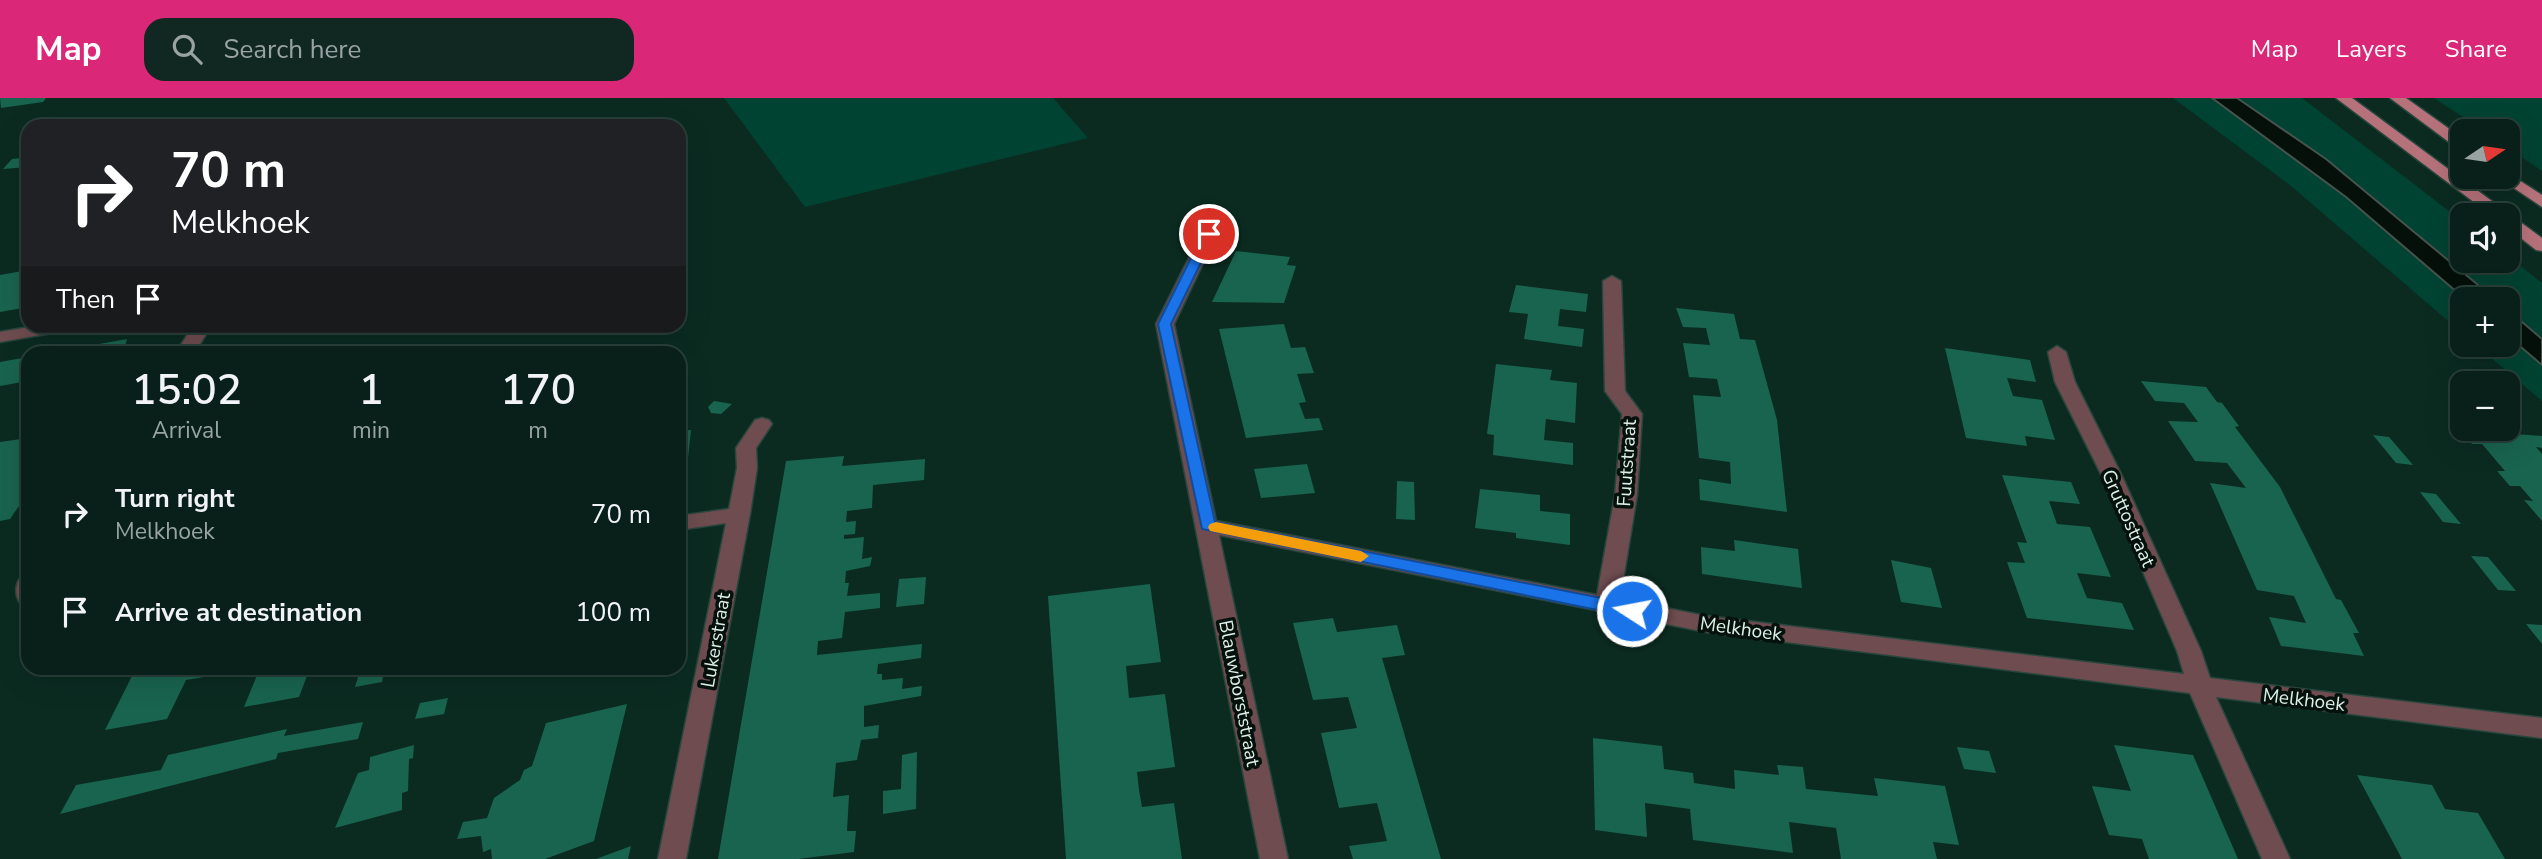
<!DOCTYPE html>
<html lang="en">
<head>
<meta charset="utf-8">
<style>
  :root { --surface:#082019; --page:#112822; --text:#f1f3f6; --muted:#98a3a2; --line:#293e38; --accent:#db2777 }
  body { margin:0; font-family:"Nunito Sans",sans-serif; background:var(--page); color:var(--text); height:100vh; display:flex; flex-direction:column; font-size:26px; white-space:nowrap }
  * { box-sizing:border-box; margin:0 }
  p { font-size:23px; color:var(--muted) }
  .icon { flex:none; width:38px; height:38px; fill:none; stroke:currentColor; stroke-width:2; stroke-linecap:round; stroke-linejoin:round }
  .map { position:relative; flex:1; overflow:hidden }
  .side { position:absolute; left:21px; top:248px; width:665px; height:329px; display:flex; flex-direction:column; background:var(--surface); border-radius:21px; box-shadow:0 7px 28px #0002,0 0 0 2px var(--line) }
  .side>* { flex:none }
  .banner { position:absolute; left:21px; top:21px; width:665px; height:214px; border-radius:21px; box-shadow:0 7px 28px #0002,0 0 0 2px var(--line); background:#202124; color:#fff; overflow:hidden }
  .needle { width:46px; rotate:77deg }
  .fabs { position:absolute; left:2450px; top:21px; display:grid; gap:14px }
  .fabs a { display:grid; place-items:center; width:70px; height:70px; border-radius:14px; background:var(--surface); box-shadow:0 7px 28px #0002,0 0 0 2px var(--line); font-size:35px }
  .pin { position:absolute; display:grid; place-items:center; width:60px; height:60px; color:#fff; margin:-30px; border:4px solid #fff; border-radius:50%; box-shadow:0 2px 7px #0007 }
  .me { position:absolute; width:77px; margin:-38px; rotate:281deg; stroke-linejoin:round; filter:drop-shadow(0 0 5px #0008) }
  .turn { display:flex; align-items:center; gap:24px; height:147px; padding:0 35px; font-size:32px }
  .turn .icon { width:91px; height:91px; stroke-width:2.5 }
  .turn b { display:block; font-size:49px; line-height:60px }
  .then { display:flex; align-items:center; height:66px; padding:0 35px; background:#0003; gap:14px; font-size:26px }
  .eta { display:flex; justify-content:space-evenly; align-items:center; height:119px; text-align:center }
  .eta b { font-size:42px; font-weight:600; line-height:49px }
  ul { padding:0; list-style:none }
  li { display:flex; align-items:center; gap:21px; height:98px; padding:0 35px }
  li div { flex:1 }
  li b { display:block; font-size:26px }
  li em { font-style:normal }
  header { display:flex; align-items:center; gap:42px; box-sizing:border-box; height:98px; padding:0 35px; background:var(--accent); color:#fff }
  header strong { font-size:33px }
  nav { display:flex; gap:38px; margin-inline-start:auto; font-size:24px }
  .search { width:490px; height:63px; background:var(--page); display:flex; align-items:center; gap:18px; box-sizing:border-box; padding:0 24px; border-radius:21px; color:var(--muted); font-size:26px }
  .map>svg:first-child { display:block }
</style>
</head>
<body>
<header>
<strong>Map</strong>
<div class="search"><svg class="icon" aria-label="search" viewBox="0 0 24 24"><circle cx="10" cy="10" r="6"/><path d="M15 15l6 6"/></svg>Search here</div>
<nav><a>Map</a><a>Layers</a><a>Share</a></nav>
</header>
<div class="map">
<svg width="2542" height="761" viewBox="0 0 2542 761">
  <rect width="100%" height="100%" fill="#0b2b21"/>
  <g fill="#004332">
    <polygon points="724,0 1053,0 1088,40 805,109"/>
    <polygon points="2173,0 2212,0 2346,99 2465,201 2462,201 2462,235 2290,87"/>
    <polygon points="2237,0 2302,0 2462,123 2462,163 2508,163 2508,158 2542,185 2542,241 2508,212 2508,201 2495,201 2326,61"/>
    <polygon points="2434,0 2542,0 2542,73 2508,50 2508,33 2484,33"/>
    <polygon points="2508,238 2542,267 2542,303 2476,247 2508,247"/>
  </g>
  <g fill="#05100b" stroke="#46534d" stroke-width="2">
    <polygon points="2212,0 2237,0 2326,61 2495,201 2465,201 2346,99"/>
    <polygon points="2508,212 2542,241 2542,267 2508,238"/>
  </g>
  <g fill="#19644e">
    <polygon points="0,0 46,0 43,4 1,10"/>
    <polygon points="28,59 28,69 3,71 12,61"/>
    <polygon points="1236,153 1290,159 1287,167 1296,168 1284,205 1212,204"/>
    <polygon points="28,172 25,182 28,181 28,199 23,210 0,214 0,177"/>
    <polygon points="1516,187 1588,196 1586,214 1560,211 1558,228 1584,231 1582,249 1524,241 1528,216 1509,214"/>
    <polygon points="1676,210 1734,216 1740,241 1755,242 1777,322 1787,414 1700,402 1699,381 1731,386 1730,364 1699,360 1693,297 1721,299 1717,281 1689,279 1683,245 1710,247 1708,239 1706,230 1683,229"/>
    <polygon points="1284,226 1291,250 1305,249 1314,275 1297,276 1306,304 1299,305 1305,321 1319,320 1323,332 1246,340 1219,231"/>
    <polygon points="127,241 123,256 54,256 54,254"/>
    <polygon points="1945,250 2030,262 2036,284 2007,280 2013,298 2042,302 2055,342 2025,338 2027,348 1966,340"/>
    <polygon points="28,259 28,283 0,288 0,264"/>
    <polygon points="1496,266 1552,272 1550,282 1577,285 1575,325 1546,321 1544,342 1573,345 1573,367 1493,357 1494,337 1487,336"/>
    <polygon points="2141,283 2206,289 2217,304 2222,305 2239,328 2235,329 2280,389 2336,501 2341,502 2359,535 2353,535 2364,558 2281,548 2269,519 2306,525 2294,498 2257,492 2210,385 2246,390 2227,365 2195,363 2168,323 2198,324 2184,305 2155,303"/>
    <polygon points="714,303 732,306 721,316 711,315 708,309"/>
    <polygon points="691,332 685,387 679,387 679,333"/>
    <polygon points="2460,332 2542,338 2542,350 2536,349 2542,356 2542,423 2524,402 2533,403 2520,388 2510,388 2497,373 2505,373 2482,346 2472,346"/>
    <polygon points="2373,337 2389,339 2413,367 2396,365"/>
    <polygon points="28,340 28,395 10,421 0,423 0,344"/>
    <polygon points="844,358 842,368 925,361 924,382 873,387 872,410 847,413 846,424 856,423 855,436 844,437 844,441 864,439 862,461 872,459 870,468 846,473 845,485 849,485 847,498 880,495 880,510 845,514 842,540 818,543 817,557 922,546 921,560 878,566 877,576 882,576 882,582 903,580 902,591 922,588 921,598 864,608 864,629 879,627 878,640 861,642 857,662 836,665 833,699 849,697 847,733 856,733 854,754 798,761 718,761 786,363"/>
    <polygon points="1307,366 1315,395 1261,400 1254,371"/>
    <polygon points="2002,377 2071,384 2080,406 2049,403 2057,426 2090,429 2111,479 2077,475 2087,500 2122,505 2134,532 2027,520 2007,464 2025,465 2017,444 2027,445"/>
    <polygon points="1397,383 1414,384 1415,422 1396,421"/>
    <polygon points="1480,391 1540,397 1540,413 1570,416 1570,447 1516,440 1516,435 1475,430"/>
    <polygon points="2420,394 2436,396 2461,426 2443,424"/>
    <polygon points="1734,442 1798,451 1802,490 1702,476 1701,449 1735,453"/>
    <polygon points="2471,458 2488,459 2516,493 2498,492"/>
    <polygon points="1891,462 1931,470 1942,510 1901,504"/>
    <polygon points="926,479 924,506 896,509 899,481"/>
    <polygon points="1150,486 1161,564 1126,568 1129,600 1165,596 1175,669 1137,674 1139,692 1142,709 1174,705 1182,761 1066,761 1048,498"/>
    <polygon points="1333,520 1337,534 1397,527 1405,557 1382,560 1441,761 1353,761 1349,748 1387,743 1377,705 1339,710 1321,635 1357,630 1348,599 1313,602 1293,525"/>
    <polygon points="2526,526 2542,527 2542,546"/>
    <polygon points="136,570 208,570 204,579 186,582 167,621 105,632"/>
    <polygon points="260,570 310,570 299,599 244,609"/>
    <polygon points="361,570 419,570 419,572 383,578 382,584 355,589"/>
    <polygon points="426,570 461,570 461,572 425,579"/>
    <polygon points="448,600 444,616 415,621 420,605"/>
    <polygon points="627,606 594,743 545,761 492,761 491,751 483,754 481,738 457,741 463,724 487,720 494,700 520,682 524,672 532,668 546,625"/>
    <polygon points="363,624 358,641 278,655 276,661 60,716 76,687 161,672 168,657 287,631 284,638"/>
    <polygon points="1593,640 1662,648 1664,671 1693,675 1694,685 1735,691 1734,672 1779,677 1777,667 1803,669 1806,691 1878,698 1874,680 1945,688 1959,747 1933,744 1937,761 1841,761 1836,730 1789,724 1793,755 1693,742 1690,711 1645,705 1647,739 1595,732"/>
    <polygon points="414,647 413,660 409,661 408,693 402,695 402,712 335,730 358,675 369,672 370,659"/>
    <polygon points="2114,647 2193,657 2238,761 2149,761 2142,741 2109,737 2092,688 2131,693"/>
    <polygon points="1957,649 1989,653 1996,675 1964,671"/>
    <polygon points="917,654 916,711 883,716 883,693 901,691 902,657"/>
    <polygon points="2357,677 2432,687 2445,711 2478,715 2505,761 2402,761"/>
    <polygon points="631,748 628,761 596,761"/>
  </g>
  <g fill="none" stroke-linecap="round" stroke-linejoin="round">
    <g stroke="#28463d" stroke-width="3">
      <g id="street">
        <polygon points="1209,131 1217,136 1174,226 1216,423 1597,497 1615,397 1622,316 1605,293 1603,183 1612,178 1621,183 1625,293 1642,316 1637,397 1620,501 1706,518 2184,576 2177,553 2101,376 2055,284 2048,254 2057,248 2066,254 2075,284 2121,376 2201,553 2210,580 2542,620 2542,640 2216,599 2290,761 2262,761 2190,595 1706,534 1219,437 1288,761 1260,761 1156,226 1201,136"/>
        <polygon points="35,228 72,228 63,233 0,244 0,234"/>
        <polygon points="193,228 211,228 194,256 175,256"/>
        <polygon points="762,320 769,322 772,326 756,350 757,370 750,416 686,761 658,761 726,425 679,432 679,418 729,411 737,370 736,350 755,322"/>
        <path d="M28,477V507L20,505C15,497 15,487 20,480Z"/>
      </g>
    </g>
    <g stroke="#28463d" stroke-width="3">
      <g id="primary">
        <polygon points="2336,0 2352,0 2542,140 2542,153 2536,152 2508,130 2508,117 2491,117"/>
        <polygon points="2390,0 2406,0 2462,40 2462,51 2457,50"/>
        <polygon points="2508,75 2542,97 2542,109 2502,82 2500,79 2508,79"/>
      </g>
    </g>
    <use href="#street" fill="#6e4c50" fill-rule="evenodd"/>
    <use href="#primary" fill="#b6727b" fill-rule="evenodd"/>
  </g>
  <polygon fill="#1a73e8" stroke="#114b97" stroke-width="2" points="1209,133 1215,136 1171,226 1215,424 1632,506 1638,508 1641,513 1638,517 1632,519 1202,431 1158,226 1203,136"/>
  <polygon fill="#f59e0b" points="1216,424 1361,453 1369,458 1361,464 1210,433 1208,429 1210,426"/>
  <g text-anchor="middle" stroke-width="7" stroke-linejoin="round" paint-order="stroke">
    <g font-size="19" fill="#ddefe7" stroke="#05110c">
      <text transform="translate(1626 365) rotate(-86)" y="7">Fuutstraat</text>
      <text transform="translate(2129 420) rotate(66)" y="7">Gruttostraat</text>
      <text transform="translate(1741 530) rotate(8)" y="7">Melkhoek</text>
      <text transform="translate(715 542) rotate(-80)" y="7">Lukerstraat</text>
      <text transform="translate(1240 595) rotate(79)" y="7">Blauwborststraat</text>
      <text transform="translate(2304 601) rotate(7)" y="7">Melkhoek</text>
    </g>
  </g>
</svg>
<div class="fabs">
<a><svg class="needle" viewBox="-14 -14 28 28"><path d="M0-13l5 13h-10z" fill="#e53935"/><path d="M0 13l5-13h-10z" fill="#98a3a2"/></svg></a>
<a><svg class="icon" aria-label="sound" viewBox="0 0 24 24"><path d="M4 9h4l5-4v14l-5-4H4zM17 9q2 3 0 6"/></svg></a>
<a>+</a>
<a>−</a>
</div>
<div class="pin" style="left:1209px;top:136px;background:#d93025"><svg class="icon" aria-label="arrive" viewBox="0 0 24 24"><path d="M6 21V4h12l-3 4 3 4H6"/></svg></div>
<svg class="me" style="left:1632px;top:513px" viewBox="-20 -20 40 40"><circle r="17" fill="#1a73e8" stroke="#fff" stroke-width="3"/><path d="M0-11L8 9 0 5-8 9z" fill="#fff"/></svg>
<div class="banner">
<div class="turn"><svg class="icon" aria-label="right" viewBox="0 0 24 24"><path d="M7 20v-9h11M14 6l5 5-5 5"/></svg><div><b>70 m</b>Melkhoek</div></div>
<div class="then">Then<svg class="icon" aria-label="arrive" viewBox="0 0 24 24"><path d="M6 21V4h12l-3 4 3 4H6"/></svg></div>
</div>
<section class="side">
<div class="eta">
<div><b>15:02</b><p>Arrival</p></div>
<div><b>1</b><p>min</p></div>
<div><b>170</b><p>m</p></div>
</div>
<ul>
<li><svg class="icon" aria-label="right" viewBox="0 0 24 24"><path d="M7 20v-9h11M14 6l5 5-5 5"/></svg><div><b>Turn right</b><p>Melkhoek</p></div><em>70 m</em></li>
<li><svg class="icon" aria-label="arrive" viewBox="0 0 24 24"><path d="M6 21V4h12l-3 4 3 4H6"/></svg><div><b>Arrive at destination</b></div><em>100 m</em></li>
</ul>
</section>
</div>
</body>
</html>
